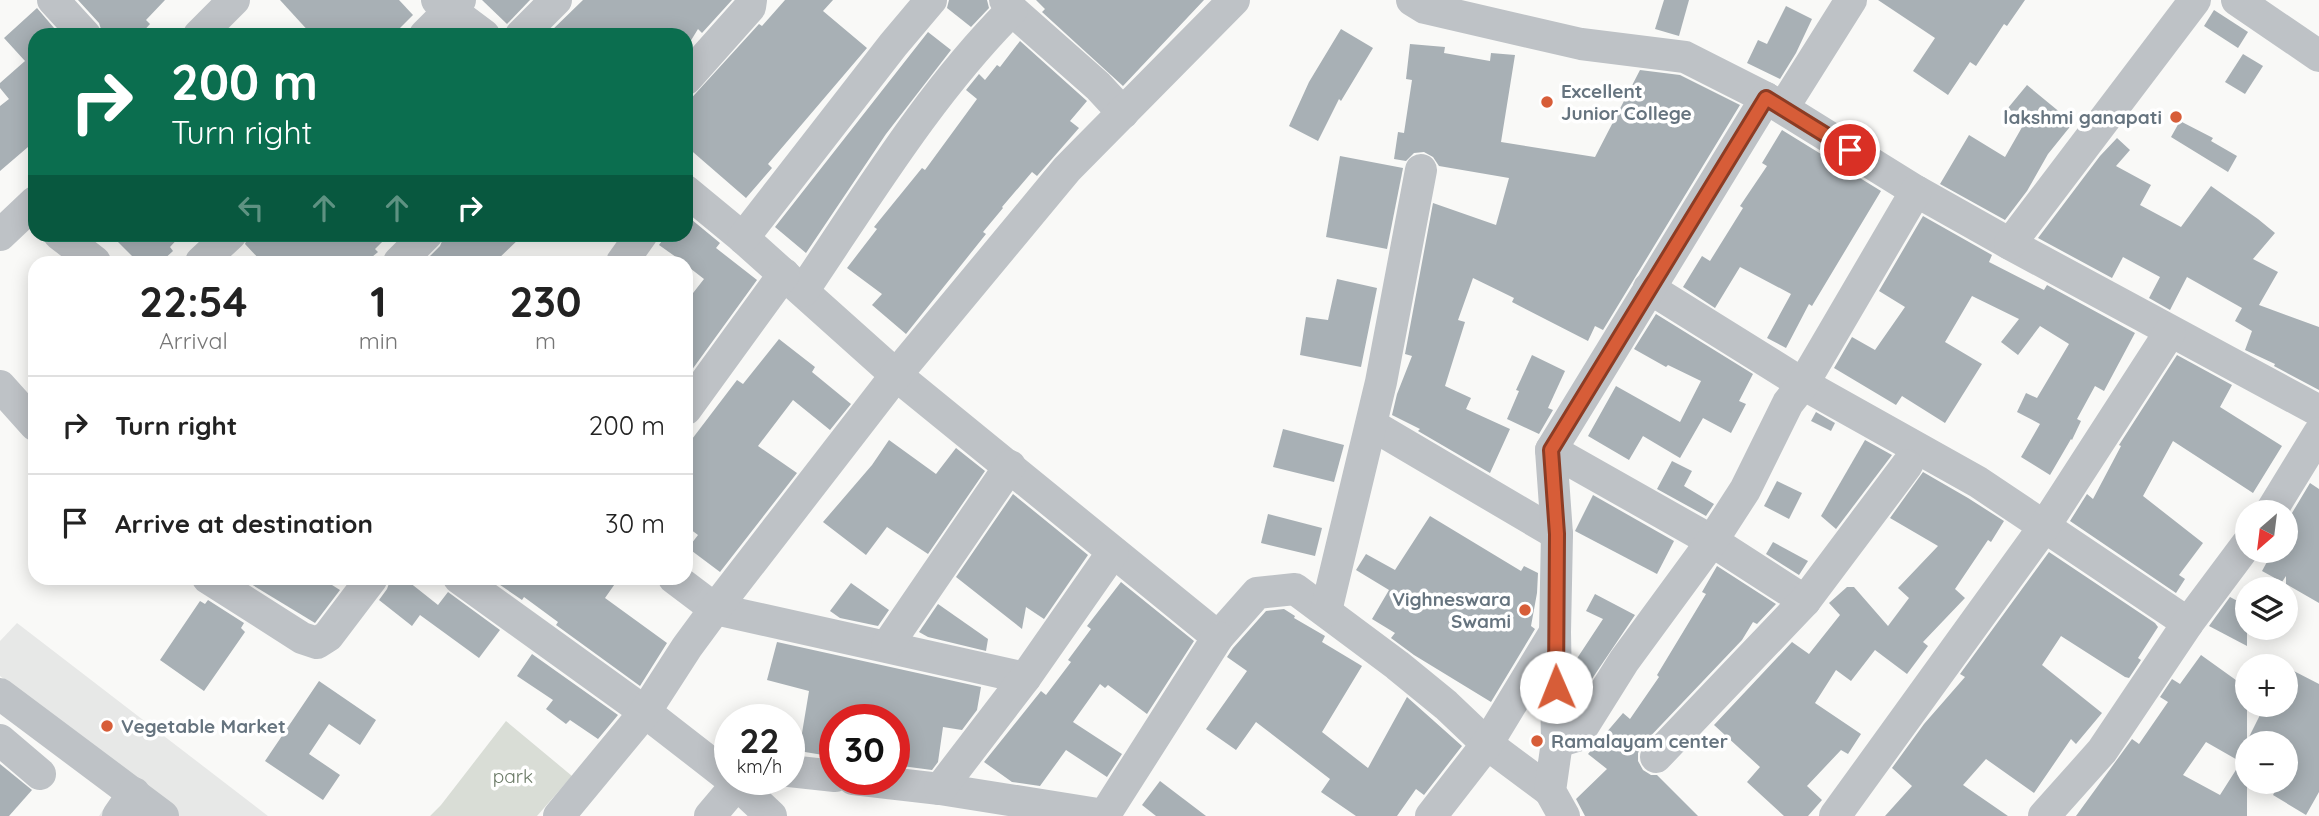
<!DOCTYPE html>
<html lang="en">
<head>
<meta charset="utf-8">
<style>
  :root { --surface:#fff; --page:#f6f6f6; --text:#222; --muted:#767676; --line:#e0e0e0 }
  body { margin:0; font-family:Quicksand,sans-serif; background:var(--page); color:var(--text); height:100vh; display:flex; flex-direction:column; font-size:26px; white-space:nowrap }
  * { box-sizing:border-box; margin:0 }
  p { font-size:23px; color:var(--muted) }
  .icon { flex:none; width:38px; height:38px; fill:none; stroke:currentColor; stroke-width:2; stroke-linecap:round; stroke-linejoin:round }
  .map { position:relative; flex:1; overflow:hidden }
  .drawer { position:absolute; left:28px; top:256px; width:665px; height:329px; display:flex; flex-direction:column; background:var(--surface); border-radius:21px; box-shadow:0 4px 18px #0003 }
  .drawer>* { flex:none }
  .hud { position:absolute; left:28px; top:28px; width:665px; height:214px; border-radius:21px; box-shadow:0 4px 18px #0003; background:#0b6e4f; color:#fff; overflow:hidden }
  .needle { width:46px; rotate:208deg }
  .controls { position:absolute; left:2235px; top:500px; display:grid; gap:14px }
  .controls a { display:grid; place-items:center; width:63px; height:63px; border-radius:50%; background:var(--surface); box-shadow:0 4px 18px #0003; font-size:35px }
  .speed { position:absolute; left:714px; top:704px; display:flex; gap:14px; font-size:35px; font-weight:700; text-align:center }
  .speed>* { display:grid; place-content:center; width:91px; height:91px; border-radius:50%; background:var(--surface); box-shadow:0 4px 18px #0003; line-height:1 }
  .speed small { font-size:18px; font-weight:400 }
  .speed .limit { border:10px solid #d22; background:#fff; color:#111 }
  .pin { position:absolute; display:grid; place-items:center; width:60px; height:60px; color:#fff; margin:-30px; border:4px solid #fff; border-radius:50%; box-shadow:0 2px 7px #0007 }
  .me { position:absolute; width:77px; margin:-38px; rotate:359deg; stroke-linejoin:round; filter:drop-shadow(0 0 5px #0008) }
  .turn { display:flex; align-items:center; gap:24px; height:147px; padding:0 28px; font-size:32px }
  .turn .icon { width:91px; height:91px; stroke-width:2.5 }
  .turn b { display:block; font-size:49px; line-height:60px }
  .lanes { display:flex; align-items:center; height:66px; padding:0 28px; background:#0003; justify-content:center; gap:35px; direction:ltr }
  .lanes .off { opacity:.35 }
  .eta { display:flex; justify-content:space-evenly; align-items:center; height:119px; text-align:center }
  .eta b { font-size:42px; font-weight:700; line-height:49px }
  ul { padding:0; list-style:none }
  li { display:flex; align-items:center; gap:21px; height:98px; padding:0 28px; border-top:2px solid var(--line) }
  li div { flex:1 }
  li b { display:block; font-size:26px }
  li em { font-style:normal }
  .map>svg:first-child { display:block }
</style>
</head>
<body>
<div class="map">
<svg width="2319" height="816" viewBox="0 0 2319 816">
  <rect width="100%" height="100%" fill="#f9f9f7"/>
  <polygon fill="#e7e8e7" points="17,623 268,816 99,816 126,775 0,676 0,641"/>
  <polygon fill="#d9ddd6" points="506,721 572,776 537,816 430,816 441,805"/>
  <g fill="#a8b0b5" fill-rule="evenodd">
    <polygon points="78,0 165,0 146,20 150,24 140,35 103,35 99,23"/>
    <polygon points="280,0 399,0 413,15 393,35 312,35"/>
    <polygon points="482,0 530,0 507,24"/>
    <polygon points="583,0 732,0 702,33 698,29 690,42 686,40 686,35 547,35"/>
    <polygon points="785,0 833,0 823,11 867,48 768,164 772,168 746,198 686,146 686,104 759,24 762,26"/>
    <polygon points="949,0 987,0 989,8 971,27 947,8"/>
    <polygon points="1036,0 1204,0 1123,86 1042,12 1045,9"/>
    <polygon points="1664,0 1689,0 1679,36 1655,29"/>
    <polygon points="1878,0 2025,0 2007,26 2004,24 1976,66 1970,62 1948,95 1913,71 1935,38"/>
    <polygon points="1786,6 1812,19 1796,53 1780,79 1747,63 1758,40 1767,44"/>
    <polygon points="37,8 60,35 35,35 35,141 0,171 0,106 9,99 0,88 0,83 25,61 4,38"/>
    <polygon points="2214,10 2248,32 2238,48 2204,26"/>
    <polygon points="1341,29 1373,48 1341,101 1339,99 1318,141 1289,126 1309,82"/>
    <polygon points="928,32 951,50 886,134 806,253 775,227"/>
    <polygon points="1020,41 1087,101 1070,121 1079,128 1037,176 1032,172 1002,207 1003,208 983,232 986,234 906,334 872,305 882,294 847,268 877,229 874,227 922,168 925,170 977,99 966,90 979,74 985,80 997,65 1000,67"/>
    <polygon points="1410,44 1445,47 1444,53 1490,61 1491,53 1515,55 1501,142 1595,157 1640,70 1680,75 1740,105 1603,330 1595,326 1588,341 1512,302 1514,298 1473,278 1458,320 1465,322 1445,386 1471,398 1466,409 1510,429 1490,473 1418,431 1420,429 1392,415 1397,394 1412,356 1405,354 1433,203 1496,225 1509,178 1439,166 1433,157 1424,152 1414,153 1406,161 1394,159 1398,132 1404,133 1412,80 1406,79"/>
    <polygon points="2243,54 2263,66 2245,94 2225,82"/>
    <polygon points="2027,85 2073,123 2048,154 2027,191 2005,220 1940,184 1969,135 2005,157 2025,122 2008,108"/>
    <polygon points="2180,121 2213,138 2211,141 2237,156 2228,172 2171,137"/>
    <polygon points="1782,130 1881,191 1812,306 1809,304 1786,348 1767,338 1791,294 1740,267 1715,308 1683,287 1702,256 1710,261 1743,208 1740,206 1767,166 1762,163"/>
    <polygon points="2117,138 2130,150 2116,166 2151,185 2140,205 2181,227 2211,186 2258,219 2275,233 2253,259 2278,272 2259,305 2319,327 2319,390 2274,366 2275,364 2245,350 2252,331 2235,321 2242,308 2187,277 2170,310 2149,298 2160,277 2123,257 2112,278 2038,238 2100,156"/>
    <polygon points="1340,156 1403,168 1387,249 1326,237"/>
    <polygon points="686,215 720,243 716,248 757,280 686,378 686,302 704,279 686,265 686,262 683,262 659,245 667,234 686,234"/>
    <polygon points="1923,216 1992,255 1989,262 2044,290 2047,285 2135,333 2104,391 2095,386 2077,419 2081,421 2072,440 2071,439 2050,475 2021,457 2040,424 2017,412 2026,393 2037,398 2069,344 2040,326 2018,355 2001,342 2019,319 1972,296 1945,342 1982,364 1945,423 1902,396 1896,405 1834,368 1852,337 1875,350 1905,307 1879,291"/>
    <polygon points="110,234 182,234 170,247 173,251 161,262 138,262"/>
    <polygon points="249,234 390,234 375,249 378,252 366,262 262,262 245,244"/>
    <polygon points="445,234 524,234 495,262 424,262 440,246"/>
    <polygon points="1337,279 1377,288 1361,367 1300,355 1306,317 1328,320"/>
    <polygon points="1656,314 1753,374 1739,401 1746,404 1731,433 1703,418 1680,458 1643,436 1629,460 1588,436 1616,386 1680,422 1701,381 1668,365 1666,367 1634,349"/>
    <polygon points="779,339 815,367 812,372 851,404 830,430 793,400 758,446 797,473 720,572 688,548 698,535 686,526 686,454 693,445 689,443 737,380 743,384"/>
    <polygon points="1532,355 1565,371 1548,408 1553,410 1539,434 1507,419 1519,391 1516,390"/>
    <polygon points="2177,355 2232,385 2220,407 2282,446 2253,493 2173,441 2143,496 2203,543 2179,575 2185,579 2176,593 2070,521 2087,494 2093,499 2121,446 2119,445"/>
    <polygon points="1816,412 1835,423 1831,431 1811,421"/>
    <polygon points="1283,429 1344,445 1334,482 1273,467"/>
    <polygon points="889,440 936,474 956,448 985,471 928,554 887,527 866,555 823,522 872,465"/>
    <polygon points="1865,440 1892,455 1836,529 1821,516"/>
    <polygon points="1672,461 1692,471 1684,486 1714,504 1706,516 1657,489"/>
    <polygon points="1923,472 1968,498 2004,521 1991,542 1988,540 1955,589 1965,598 1923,642 1928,646 1907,674 1875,650 1851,681 1836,670 1815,703 1861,734 1848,754 1841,750 1807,786 1822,800 1808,816 1784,816 1747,782 1760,767 1714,725 1792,642 1809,654 1840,615 1829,603 1847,587 1854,587 1888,626 1909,598 1898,588 1938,546 1890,518"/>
    <polygon points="1777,481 1802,493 1789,519 1764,506"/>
    <polygon points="2310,483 2319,489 2319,603 2286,584 2286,576 2282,582 2262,571 2273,551 2286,551 2286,523"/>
    <polygon points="1013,494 1088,555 1044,619 1026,607 1022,629 956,577"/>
    <polygon points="1593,495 1674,541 1657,574 1575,531"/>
    <polygon points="1268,514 1322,528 1315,556 1261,543"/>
    <polygon points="1430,516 1521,571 1524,566 1538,573 1537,593 1531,626 1535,629 1491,702 1414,655 1391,638 1395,633 1372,619 1389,590 1356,570 1366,554 1395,570"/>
    <polygon points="1773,542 1808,561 1799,575 1766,554"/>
    <polygon points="2049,552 2155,623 2158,627 2138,658 2141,660 2129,678 2125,677 2061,636 2042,665 2102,713 2076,744 2071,739 2034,793 1986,759 1963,785 2008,816 1885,816 1912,786 1892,768 1924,724 1965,677 1960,674"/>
    <polygon points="1717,566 1776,604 1757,624 1753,622 1742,640 1643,744 1638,753 1638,761 1643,770 1651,775 1657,775 1698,816 1585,816 1576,799 1607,769 1588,754 1623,713 1630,719 1659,677 1657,675 1706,594 1702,592"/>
    <polygon points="241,578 321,578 340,590 315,623"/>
    <polygon points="391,578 404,578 438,605 448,592 500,630 479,658 420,615 412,626 379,600 387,589"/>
    <polygon points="490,578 619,578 605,598 667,643 640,686 556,625 558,622 524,597 522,600"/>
    <polygon points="1121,582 1194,641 1147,714 1108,685 1105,688 1100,684 1073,722 1122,754 1107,777 1066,750 1040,786 1012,782 984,762 1041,691 1046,695 1071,662 1068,660 1091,629 1087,626"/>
    <polygon points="851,583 889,610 878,626 840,618 830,611"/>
    <polygon points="1595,594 1635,615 1577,701 1575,699 1574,677 1579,670 1574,663 1603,619 1586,611"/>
    <polygon points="2230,597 2247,606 2247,646 2209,626"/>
    <polygon points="208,600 244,623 241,628 245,632 204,691 160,660 200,601 205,604"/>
    <polygon points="938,604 988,639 986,651 928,637 919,632"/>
    <polygon points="1284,609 1295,616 1294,618 1325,636 1322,642 1362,666 1322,732 1368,768 1407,697 1462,746 1424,795 1416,789 1397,816 1356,816 1321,792 1330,779 1256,722 1236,750 1206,729 1247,671 1227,657 1233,648 1266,611"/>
    <polygon points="777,642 981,687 977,710 962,730 943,727 938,762 932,770 894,765 894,719 835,719 835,757 799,751 809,691 767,680"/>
    <polygon points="532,654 618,715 598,739 570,720 566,724 546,709 553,700 517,676"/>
    <path d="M2201,655L2247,688V741L2265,705H2286V667L2319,684V792L2306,815L2273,795L2280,782H2286V744H2247V816H2076L2132,739L2139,744L2168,702L2160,697L2172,679L2180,684ZM2206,742L2241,762L2220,795L2183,775Z"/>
    <polygon points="319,681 376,720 360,745 329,724 309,754 340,775 323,800 265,761"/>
    <polygon points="0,764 32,790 9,816 0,816"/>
    <polygon points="1160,781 1206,816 1156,816 1142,805"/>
  </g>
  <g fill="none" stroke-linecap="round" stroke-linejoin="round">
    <g stroke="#bec2c6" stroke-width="32">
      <polyline points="53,0 85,35"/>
      <polyline points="437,0 484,35"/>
      <polyline points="1005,0 1012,10 1098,86 1123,113"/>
      <polyline points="1412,0 1425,8 1581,44 1685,57 1766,98 1916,191 2010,244 2319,411"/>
      <polyline points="2237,0 2319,56"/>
      <polyline points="199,35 234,0"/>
      <polyline points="425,35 460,0"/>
      <polyline points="521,35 556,0"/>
      <polyline points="686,79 750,7 751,0"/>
      <polyline points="1783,108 1851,0"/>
      <polyline points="686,191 743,238 896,375 1218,637 1257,593 1295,589 1397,665 1446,705 1487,744 1550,791"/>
      <polyline points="59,234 95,262"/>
      <polyline points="0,235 35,202"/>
      <polyline points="743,238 893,45 931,0"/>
      <polyline points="2010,244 2195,0"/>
      <polyline points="201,262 231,234"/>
      <polyline points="399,262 427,234"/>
      <polyline points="622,262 642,234"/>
      <polyline points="1649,288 1803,384 1978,482 2188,623"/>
      <path d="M803,291C868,195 930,92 1012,10"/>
      <polyline points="0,386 35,425"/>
      <polyline points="686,409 784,274"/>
      <polyline points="1372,425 1557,534"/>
      <polyline points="1551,450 1712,541 1805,601"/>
      <polyline points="2270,513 2319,433"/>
      <polyline points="208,578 302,638 317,643 328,636 372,578"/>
      <polyline points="459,578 645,712 730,778"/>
      <polyline points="674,578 715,609 1025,678"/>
      <polyline points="1326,611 1381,382 1421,170"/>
      <polyline points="887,646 1010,466"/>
      <polyline points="0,694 163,816"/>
      <polyline points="0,740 40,774"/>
      <polyline points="1557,742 1577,736 1624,661 1712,541 1745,490 1788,403 1803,384 1916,191"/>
      <polyline points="1656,757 1805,601 1907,465"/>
      <polyline points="789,771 835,776"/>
      <polyline points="853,779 940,789 1104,815"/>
      <polyline points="940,789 1025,678 1113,552"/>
      <polyline points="118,816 134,793"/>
      <polyline points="559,816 645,712 687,647 715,609 896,375 1067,169 1234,0"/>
      <polyline points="710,816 737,784 771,816"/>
      <polyline points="1104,816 1218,637"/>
      <polyline points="1431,816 1487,744 1555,632"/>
      <polyline points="1564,816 1550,791 1557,742 1555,632 1557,534 1551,450 1766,98"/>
      <polyline points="1835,816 2044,527 2170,332"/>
      <polyline points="2044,816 2102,751 2188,623 2247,544"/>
    </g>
  </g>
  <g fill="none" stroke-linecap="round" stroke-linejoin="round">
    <g stroke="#8c3c24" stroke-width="18">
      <polyline id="route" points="1556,687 1557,534 1551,450 1766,98 1850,150"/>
    </g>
    <use href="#route" stroke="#d75d38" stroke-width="12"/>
  </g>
  <g fill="#d75d38" stroke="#fff" stroke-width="2.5">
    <circle cx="1547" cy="102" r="7"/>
    <circle cx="2176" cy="117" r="7"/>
    <circle cx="1525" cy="610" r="7"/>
    <circle cx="107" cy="726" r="7"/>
    <circle cx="1537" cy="741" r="7"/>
  </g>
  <g text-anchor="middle" stroke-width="7" stroke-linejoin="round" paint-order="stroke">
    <g font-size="19" font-weight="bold" fill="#66747f" stroke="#fff" text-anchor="start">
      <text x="1561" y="98">Excellent<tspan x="1561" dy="22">Junior College</tspan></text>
      <text x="2162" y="124" text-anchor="end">lakshmi ganapati</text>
      <text x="1511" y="606" text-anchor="end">Vighneswara<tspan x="1511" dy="22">Swami</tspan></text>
      <text x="121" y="733">Vegetable Market</text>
      <text x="1551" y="748">Ramalayam center</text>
    </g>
    <g font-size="19" fill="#687864" stroke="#fff">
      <text x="513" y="783">park</text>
    </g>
  </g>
</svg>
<div class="controls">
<a><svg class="needle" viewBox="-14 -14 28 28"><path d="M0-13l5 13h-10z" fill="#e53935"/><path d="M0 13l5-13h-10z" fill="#767676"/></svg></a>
<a><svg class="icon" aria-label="layers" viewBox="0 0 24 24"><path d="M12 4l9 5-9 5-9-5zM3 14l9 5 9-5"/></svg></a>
<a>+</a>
<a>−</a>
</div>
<div class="speed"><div>22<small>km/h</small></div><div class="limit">30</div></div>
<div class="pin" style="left:1850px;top:150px;background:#d93025"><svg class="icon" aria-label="arrive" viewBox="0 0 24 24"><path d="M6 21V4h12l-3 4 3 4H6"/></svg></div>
<svg class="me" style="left:1556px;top:687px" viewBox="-20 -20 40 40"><circle r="19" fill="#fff"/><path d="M0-13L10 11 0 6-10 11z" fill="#d75d38"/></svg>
<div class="hud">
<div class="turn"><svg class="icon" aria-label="right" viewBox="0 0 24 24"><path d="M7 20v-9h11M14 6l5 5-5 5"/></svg><div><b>200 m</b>Turn right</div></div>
<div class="lanes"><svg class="icon off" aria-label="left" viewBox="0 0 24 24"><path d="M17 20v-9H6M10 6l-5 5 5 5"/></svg><svg class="icon off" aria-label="ahead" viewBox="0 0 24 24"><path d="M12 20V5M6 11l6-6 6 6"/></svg><svg class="icon off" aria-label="ahead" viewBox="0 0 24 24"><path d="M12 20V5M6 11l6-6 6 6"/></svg><svg class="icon" aria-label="right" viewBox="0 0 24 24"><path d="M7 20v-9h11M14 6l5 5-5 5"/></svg></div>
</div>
<section class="drawer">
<div class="eta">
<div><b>22:54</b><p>Arrival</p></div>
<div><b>1</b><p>min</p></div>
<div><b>230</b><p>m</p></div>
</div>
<ul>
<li><svg class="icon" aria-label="right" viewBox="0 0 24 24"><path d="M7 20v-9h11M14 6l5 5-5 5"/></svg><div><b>Turn right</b></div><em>200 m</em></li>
<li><svg class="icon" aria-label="arrive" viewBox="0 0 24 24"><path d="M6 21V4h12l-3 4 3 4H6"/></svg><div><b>Arrive at destination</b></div><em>30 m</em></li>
</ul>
</section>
</div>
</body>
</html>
